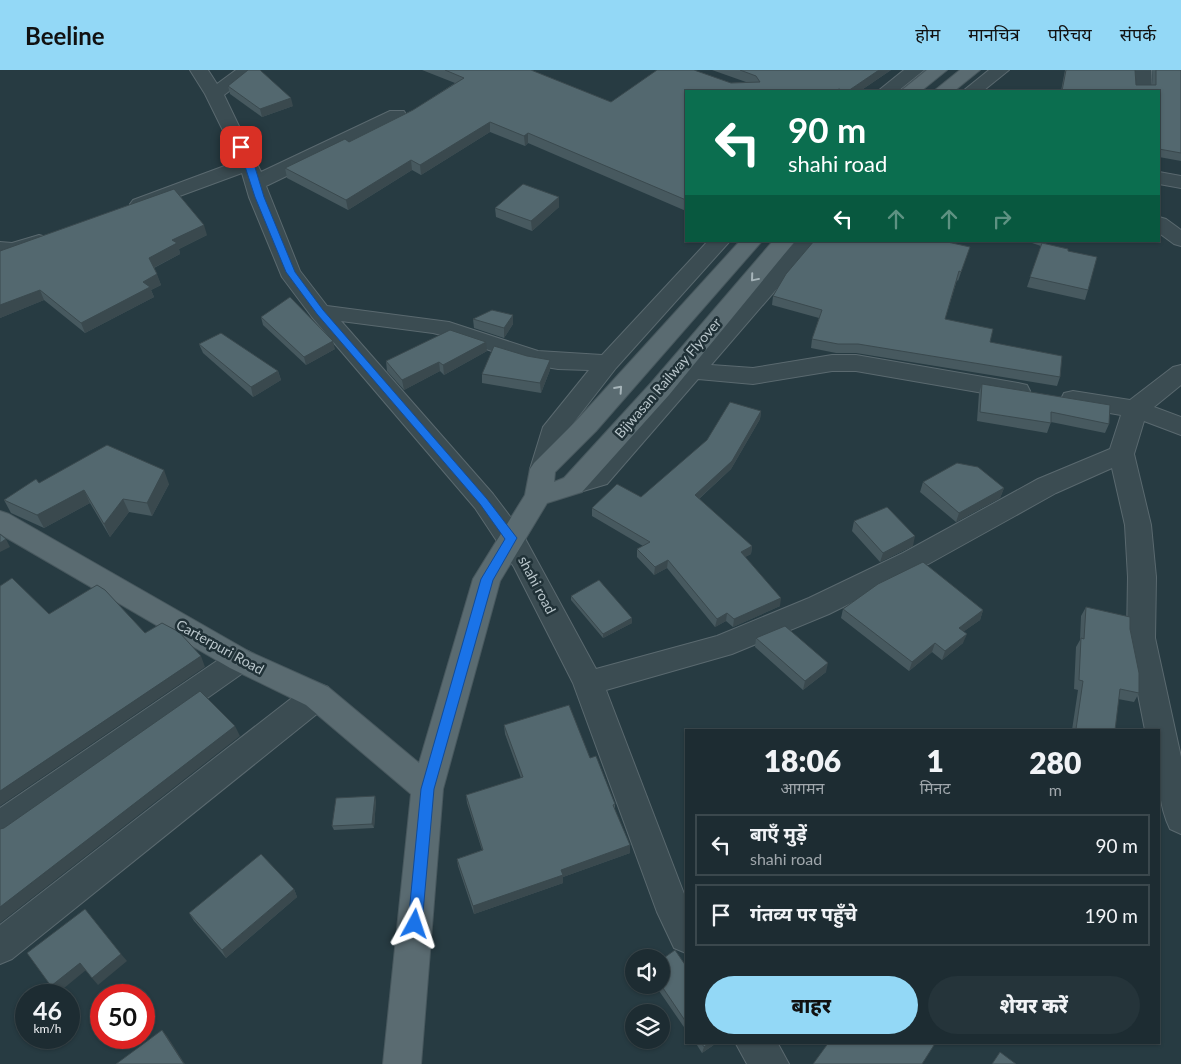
<!DOCTYPE html>
<html lang="hi">
<head>
<meta charset="utf-8">
<style>
  :root { --surface:#1d2c32; --page:#25343a; --text:#f1f3f6; --muted:#a0a7ac; --line:#3b484d; --accent:#93d8f6 }
  body { margin:0; font-family:Lato,"Noto Sans Devanagari",sans-serif; background:var(--page); color:var(--text); height:100vh; display:flex; flex-direction:column; font-size:19px; white-space:nowrap }
  * { box-sizing:border-box; margin:0 }
  p { font-size:16px; color:var(--muted) }
  .icon { flex:none; width:28px; height:28px; fill:none; stroke:currentColor; stroke-width:2; stroke-linecap:round; stroke-linejoin:round }
  .map { position:relative; flex:1; overflow:hidden }
  .panel { position:absolute; left:685px; top:659px; width:475px; height:315px; display:flex; flex-direction:column; background:var(--surface); border-radius:0px; box-shadow:0 1px 4px #0004,0 0 0 1px var(--line) }
  .panel>* { flex:none }
  .top-card { position:absolute; left:685px; top:20px; width:475px; height:152px; border-radius:0px; box-shadow:0 1px 4px #0004,0 0 0 1px var(--line); background:#0b6e4f; color:#fff; overflow:hidden }
  .controls { position:absolute; left:625px; top:879px; display:grid; gap:10px }
  .controls a { display:grid; place-items:center; width:45px; height:45px; border-radius:50%; background:var(--surface); box-shadow:0 1px 4px #0004,0 0 0 1px var(--line); font-size:25px }
  .speed { position:absolute; left:15px; top:914px; display:flex; gap:10px; font-size:25px; font-weight:700; text-align:center }
  .speed>* { display:grid; place-content:center; width:65px; height:65px; border-radius:50%; background:var(--surface); box-shadow:0 1px 4px #0004,0 0 0 1px var(--line); line-height:1 }
  .speed small { font-size:12px; font-weight:400 }
  .speed .limit { border:8px solid #d22; background:#fff; color:#111 }
  .pin { position:absolute; display:grid; place-items:center; width:42px; height:42px; color:#fff; margin:-21px; border-radius:10px; box-shadow:0 2px 8px #0006 }
  .me { position:absolute; width:55px; margin:-28px; rotate:5deg; stroke-linejoin:round; filter:drop-shadow(0 0 4px #0008) }
  .turn { display:flex; align-items:center; gap:18px; height:105px; padding:0 20px; font-size:22px }
  .turn .icon { width:65px; height:65px; stroke-width:2.5 }
  .turn b { display:block; font-size:35px; line-height:42px }
  .lanes { display:flex; align-items:center; height:48px; padding:0 20px; background:#0003; justify-content:center; gap:25px; direction:ltr }
  .lanes .off { opacity:.35 }
  .eta { display:flex; justify-content:space-evenly; align-items:center; height:85px; text-align:center }
  .eta b { font-size:30px; font-weight:800; line-height:35px }
  .primary-button { display:flex; gap:10px; margin-top:auto; padding:10px 20px }
  .primary-button a { flex:1; height:58px; border-radius:30px; background:var(--accent); color:#111; font-size:20px; font-weight:800; line-height:58px; text-align:center }
  .primary-button a+a { background:var(--page); color:var(--text) }
  ul { padding:0; list-style:none }
  li { display:flex; align-items:center; gap:15px; height:62px; margin:0 10px 8px; padding:0 10px; border:2px solid var(--line); border-radius:0px }
  li div { flex:1 }
  li b { display:block; font-size:19px }
  li em { font-style:normal }
  header { display:flex; align-items:center; gap:30px; box-sizing:border-box; height:70px; padding:0 25px; background:var(--accent); color:#111 }
  header strong { font-size:24px }
  nav { display:flex; gap:28px; margin-inline-start:auto; font-size:18px }
  .map>svg:first-child { display:block }
</style>
</head>
<body>
<header>
<strong>Beeline</strong>
<nav><a>होम</a><a>मानचित्र</a><a>परिचय</a><a>संपर्क</a></nav>
</header>
<div class="map">
<svg width="1181" height="994" viewBox="0 0 1181 994">
  <rect width="100%" height="100%" fill="#273b42"/>
  <g fill="none" stroke-linecap="round" stroke-linejoin="round">
    <g stroke="#5a696f" stroke-width="2">
      <g id="minor">
        <path d="M190,0H208L217,14L236,0H257L224,25L261,102L390,41H404L406,45L404,49L266,116L300,201L327,236L449,252L538,281L602,285L708,171H730L616,298L564,365L556,399L552,405L543,408L534,405L530,399L543,357L589,300L558,299L528,294L461,270L433,263L341,251L493,424L521,461L596,599L717,566L809,528L903,483L1038,409L1110,379L1121,345L1064,335L1061,329L1064,323L1073,321L1130,330L1173,297L1181,295V315L1154,337L1181,347V365L1144,351L1134,384L1151,455L1156,507L1155,568L1181,687V764L1170,759C1155,728 1159,694 1159,660H1145L1127,568L1128,507L1125,455L1112,398L1056,423L923,497L829,544L732,584L606,620L686,829V883L674,878L657,842L573,613L514,497L475,438L312,247L282,207L249,127L242,103L147,138L140,140L133,138L130,134L133,130L238,91L205,24Z"/>
        <polygon points="904,0 924,0 898,21 878,21"/>
        <polygon points="989,0 1009,0 983,21 963,21"/>
        <polygon points="1133,0 1151,0 1152,21 1134,21"/>
        <polygon points="1159,102 1181,106 1181,118 1159,114"/>
        <polygon points="1159,147 1166,149 1181,160 1181,176 1174,174 1159,163"/>
        <polygon points="39,165 46,167 50,171 46,175 13,186 0,184 0,172 12,173"/>
        <polygon points="796,171 818,171 711,295 753,298 832,285 856,285 1018,313 1027,315 1030,321 1027,327 1018,329 856,301 832,301 753,314 698,309 607,414 573,424 564,422 560,415 564,408 589,400"/>
        <polygon points="240,578 250,582 255,590 250,598 11,766 0,771 0,738 230,582"/>
        <polygon points="317,613 328,617 332,626 328,635 12,889 0,894 0,855 306,617"/>
        <polygon points="735,972 777,972 789,994 747,994"/>
      </g>
    </g>
    <g stroke="#48585e" stroke-width="2">
      <g id="major">
        <polygon points="927,0 947,0 921,21 901,21"/>
        <polygon points="960,0 980,0 954,21 934,21"/>
        <polygon points="740,171 762,171 596,361 555,402 554,412 564,408 651,313 773,171 795,171 669,325 582,422 547,433 500,511 443,719 421,994 383,994 411,724 306,635 230,598 0,464 0,441 9,444 250,582 328,617 419,693 473,509 525,425 530,399 534,393 578,349"/>
      </g>
    </g>
    <use href="#minor" fill="#3b4c52" fill-rule="evenodd"/>
    <use href="#major" fill="#5a6b71" fill-rule="evenodd"/>
  </g>
  <g fill="#47595f">
    <polygon points="422,0 531,0 611,32 731,13 746,12 712,0 891,0 860,21 686,21 686,141 528,73 525,76 490,62 421,105 412,100 348,140 287,108 285,98 349,72 413,40 455,13"/>
    <polygon points="1065,0 1135,0 1136,15 1153,15 1152,0 1181,0 1181,91 1159,87 1159,21 1061,21"/>
    <polygon points="228,16 293,36 262,47 230,24"/>
    <polygon points="559,127 559,137 532,161 496,147 495,138"/>
    <polygon points="207,165 179,179 180,184 154,198 161,215 151,220 154,227 85,263 44,230 0,248 0,181"/>
    <polygon points="1026,171 1045,171 1044,173 1068,181 1088,220 1085,230 1027,217 1041,176"/>
    <polygon points="967,185 958,211 957,210 945,249 1060,307 1057,316 856,283 836,283 811,278 812,269 819,248 772,235 773,226"/>
    <polygon points="513,245 513,254 504,268 474,258 473,249"/>
    <polygon points="261,247 335,279 306,295 263,255"/>
    <polygon points="199,274 278,301 281,310 253,327 203,283"/>
    <polygon points="487,281 444,305 440,301 404,320 387,301 386,291"/>
    <polygon points="527,286 550,290 550,300 541,323 482,313 482,304"/>
    <polygon points="982,314 1109,354 1105,363 1051,352 1047,363 977,351 979,323"/>
    <polygon points="761,341 760,349 731,399 699,429 752,476 751,484 745,487 780,536 733,557 726,551 715,557 667,498 654,505 637,487 637,479 643,476 592,446 592,438 641,427"/>
    <polygon points="923,412 1004,418 1000,428 956,452 920,422"/>
    <polygon points="39,413 169,414 152,446 129,442 110,467 90,433 44,458 11,443 4,430"/>
    <polygon points="854,451 913,476 880,492 852,461"/>
    <polygon points="571,526 632,553 603,568 571,530"/>
    <polygon points="1086,537 1130,559 1139,623 1134,632 1118,629 1115,660 1072,660 1078,620 1074,619 1076,577 1080,570 1081,546"/>
    <polygon points="843,539 983,540 980,550 964,561 963,573 942,590 932,582 909,601 841,548"/>
    <polygon points="756,568 826,602 803,620 755,577"/>
    <polygon points="504,655 590,688 615,734 615,740 630,775 630,783 563,807 563,813 474,844 458,796 457,789 482,780 467,733 466,725 521,708 505,664"/>
    <polygon points="376,730 374,758 334,760 332,756"/>
    <polygon points="294,819 297,827 226,888 194,851 189,843"/>
    <polygon points="686,896 686,960 655,915 661,915"/>
    <polygon points="695,972 718,972 702,983"/>
  </g>
  <g fill="#3a494e">
    <polygon points="879,0 891,0 860,21 848,21"/>
    <polygon points="291,28 293,36 262,47 260,39"/>
    <polygon points="490,52 490,62 421,105 420,95"/>
    <polygon points="528,63 528,73 525,76 524,66"/>
    <polygon points="411,90 412,100 348,140 346,130"/>
    <polygon points="559,127 559,137 532,161 531,151"/>
    <polygon points="204,155 207,165 179,179 180,184 153,198 149,188 172,170"/>
    <polygon points="157,204 161,215 151,220 154,227 85,263 81,253 143,212"/>
    <polygon points="40,220 44,230 0,248 0,235"/>
    <polygon points="513,245 513,254 504,268 504,258"/>
    <polygon points="333,271 335,279 306,295 304,287"/>
    <polygon points="486,272 487,281 444,305 443,295"/>
    <polygon points="550,290 550,300 541,323 540,313"/>
    <polygon points="439,292 440,301 404,320 402,310"/>
    <polygon points="278,301 281,310 253,327 251,317"/>
    <polygon points="761,341 760,349 731,399 694,433 695,425"/>
    <polygon points="164,400 169,414 152,446 147,433"/>
    <polygon points="1004,418 1000,428 956,452 959,443"/>
    <polygon points="84,420 90,433 44,458 37,445"/>
    <polygon points="123,429 129,442 110,467 104,454"/>
    <polygon points="915,466 913,476 880,492 883,483"/>
    <polygon points="6,469 10,477 0,482 0,473"/>
    <polygon points="752,476 751,484 739,490 741,482"/>
    <polygon points="668,490 667,498 654,505 655,497"/>
    <polygon points="781,528 780,536 733,557 734,549"/>
    <polygon points="983,540 980,550 956,567 959,558"/>
    <polygon points="727,543 726,551 715,557 717,549"/>
    <polygon points="632,548 632,553 603,568 603,564"/>
    <polygon points="967,564 963,573 942,590 945,581"/>
    <polygon points="935,573 932,582 909,601 912,592"/>
    <polygon points="201,586 205,597 0,736 0,721"/>
    <polygon points="828,593 826,602 803,620 805,611"/>
    <polygon points="235,656 240,666 0,853 0,837"/>
    <polygon points="375,726 376,730 374,758 372,754"/>
    <polygon points="630,775 630,783 563,807 563,813 474,844 473,836 561,800"/>
    <polygon points="294,819 297,827 226,888 222,880"/>
    <polygon points="121,884 127,891 98,915 92,908"/>
    <polygon points="80,893 86,900 58,923 51,916"/>
    <polygon points="162,960 167,966 185,994 184,994"/>
    <polygon points="710,972 718,972 702,983 704,977"/>
  </g>
  <g fill="#53686f" stroke="#3a494e">
    <polygon points="248,0 260,0 291,28 260,39 228,16"/>
    <polygon points="445,0 531,0 611,32 657,0 694,0 731,13 760,12 756,6 740,0 879,0 848,21 845,21 839,19 835,21 686,21 686,130 528,63 524,66 490,52 420,95 411,90 346,130 285,98 345,69 349,72 413,40 464,8"/>
    <polygon points="1066,0 1135,0 1136,15 1156,15 1156,0 1181,0 1181,83 1159,79 1159,21 1062,21"/>
    <polygon points="523,114 559,127 531,151 495,138"/>
    <polygon points="174,119 204,155 172,170 177,173 149,188 157,204 143,212 150,217 81,253 40,220 0,235 0,181"/>
    <polygon points="814,171 943,171 970,177 961,202 959,201 945,249 993,259 990,272 1062,286 1060,307 858,274 838,274 812,269 822,240 773,226 786,204"/>
    <polygon points="1042,173 1068,179 1068,181 1097,187 1088,220 1030,207"/>
    <polygon points="290,227 333,271 304,287 261,247"/>
    <polygon points="492,240 513,245 504,258 473,249"/>
    <polygon points="450,260 486,272 443,295 439,292 402,310 386,291"/>
    <polygon points="221,263 278,301 251,317 199,274"/>
    <polygon points="494,276 527,286 550,290 540,313 482,304"/>
    <polygon points="982,314 1110,335 1109,354 1051,342 1051,353 980,342"/>
    <polygon points="730,332 761,341 732,391 695,425 752,476 741,482 781,528 734,549 727,543 717,549 668,490 655,497 637,479 650,472 592,438 617,414 641,427 707,370"/>
    <polygon points="107,375 164,400 147,433 123,429 104,454 84,420 37,445 4,430 36,409 39,413"/>
    <polygon points="957,393 978,397 1004,418 959,443 923,412"/>
    <polygon points="887,437 915,466 883,483 854,451"/>
    <polygon points="0,464 6,469 0,473"/>
    <polygon points="923,492 983,540 959,558 967,564 945,581 935,573 912,592 843,539 878,514"/>
    <polygon points="12,508 49,544 97,515 105,520 145,563 162,553 179,562 201,586 0,721 0,516"/>
    <polygon points="599,510 632,548 603,564 571,526"/>
    <polygon points="1086,537 1130,547 1130,559 1139,603 1139,623 1120,619 1115,660 1080,660 1076,659 1083,611 1079,610 1081,568 1084,569"/>
    <polygon points="785,556 828,593 805,611 756,568"/>
    <polygon points="200,621 235,656 0,837 0,759 4,758"/>
    <polygon points="569,635 590,688 596,686 615,734 613,735 630,775 561,800 563,805 473,836 457,789 483,780 466,725 523,707 504,655"/>
    <polygon points="375,726 372,754 332,756 336,728"/>
    <polygon points="261,784 294,819 222,880 189,843"/>
    <polygon points="85,839 121,884 92,908 80,893 51,916 27,883"/>
    <polygon points="675,880 686,896 686,952 661,915 661,890"/>
    <polygon points="162,960 184,994 116,994"/>
    <polygon points="701,972 710,972 704,977"/>
    <polygon points="829,972 936,972 922,994 813,994"/>
    <polygon points="1000,982 1016,994 992,994"/>
  </g>
  <defs><path id="oneway-chevron" d="M-2-3.5L2.5 0L-2 3.5" fill="none" stroke-width="1.6" stroke-linecap="round" stroke-linejoin="round" transform="scale(1.25)"/></defs>
  <g stroke="#a6b4b9">
    <use href="#oneway-chevron" transform="translate(754 208) rotate(130)"/>
    <use href="#oneway-chevron" transform="translate(619 319) rotate(-48)"/>
  </g>
  <polygon fill="#1a73e8" stroke="#114b97" points="238,75 243,75 254,94 264,127 295,202 323,240 487,429 517,468 493,510 434,719 422,854 420,859 415,861 410,859 408,854 421,719 481,509 505,469 480,434 317,244 286,202 255,127"/>
  <g text-anchor="middle" stroke-width="5" stroke-linejoin="round" paint-order="stroke">
    <g font-size="14" fill="#b9c6cb" stroke="#203137">
      <text transform="translate(668 308) rotate(-49)" y="5">Bijwasan Railway Flyover</text>
      <text transform="translate(537 515) rotate(62)" y="5">shahi road</text>
      <text transform="translate(220 577) rotate(29)" y="5">Carterpuri Road</text>
    </g>
  </g>
</svg>
<div class="controls">
<a><svg class="icon" aria-label="sound" viewBox="0 0 24 24"><path d="M4 9h4l5-4v14l-5-4H4zM17 9q2 3 0 6"/></svg></a>
<a><svg class="icon" aria-label="layers" viewBox="0 0 24 24"><path d="M12 4l9 5-9 5-9-5zM3 14l9 5 9-5"/></svg></a>
</div>
<div class="speed"><div>46<small>km/h</small></div><div class="limit">50</div></div>
<div class="pin" style="left:241px;top:77px;background:#d93025"><svg class="icon" aria-label="arrive" viewBox="0 0 24 24"><path d="M6 21V4h12l-3 4 3 4H6"/></svg></div>
<svg class="me" style="left:415px;top:854px" viewBox="-20 -20 40 40"><path d="M0-17L14 15 0 8-14 15z" fill="#1a73e8" stroke="#fff" stroke-width="4"/></svg>
<div class="top-card">
<div class="turn"><svg class="icon" aria-label="left" viewBox="0 0 24 24"><path d="M17 20v-9H6M10 6l-5 5 5 5"/></svg><div><b>90 m</b>shahi road</div></div>
<div class="lanes"><svg class="icon" aria-label="left" viewBox="0 0 24 24"><path d="M17 20v-9H6M10 6l-5 5 5 5"/></svg><svg class="icon off" aria-label="ahead" viewBox="0 0 24 24"><path d="M12 20V5M6 11l6-6 6 6"/></svg><svg class="icon off" aria-label="ahead" viewBox="0 0 24 24"><path d="M12 20V5M6 11l6-6 6 6"/></svg><svg class="icon off" aria-label="right" viewBox="0 0 24 24"><path d="M7 20v-9h11M14 6l5 5-5 5"/></svg></div>
</div>
<section class="panel">
<div class="eta">
<div><b>18:06</b><p>आगमन</p></div>
<div><b>1</b><p>मिनट</p></div>
<div><b>280</b><p>m</p></div>
</div>
<ul>
<li><svg class="icon" aria-label="left" viewBox="0 0 24 24"><path d="M17 20v-9H6M10 6l-5 5 5 5"/></svg><div><b>बाएँ मुड़ें</b><p>shahi road</p></div><em>90 m</em></li>
<li><svg class="icon" aria-label="arrive" viewBox="0 0 24 24"><path d="M6 21V4h12l-3 4 3 4H6"/></svg><div><b>गंतव्य पर पहुँचे</b></div><em>190 m</em></li>
</ul>
<div class="primary-button"><a>बाहर</a><a>शेयर करें</a></div>
</section>
</div>
</body>
</html>
